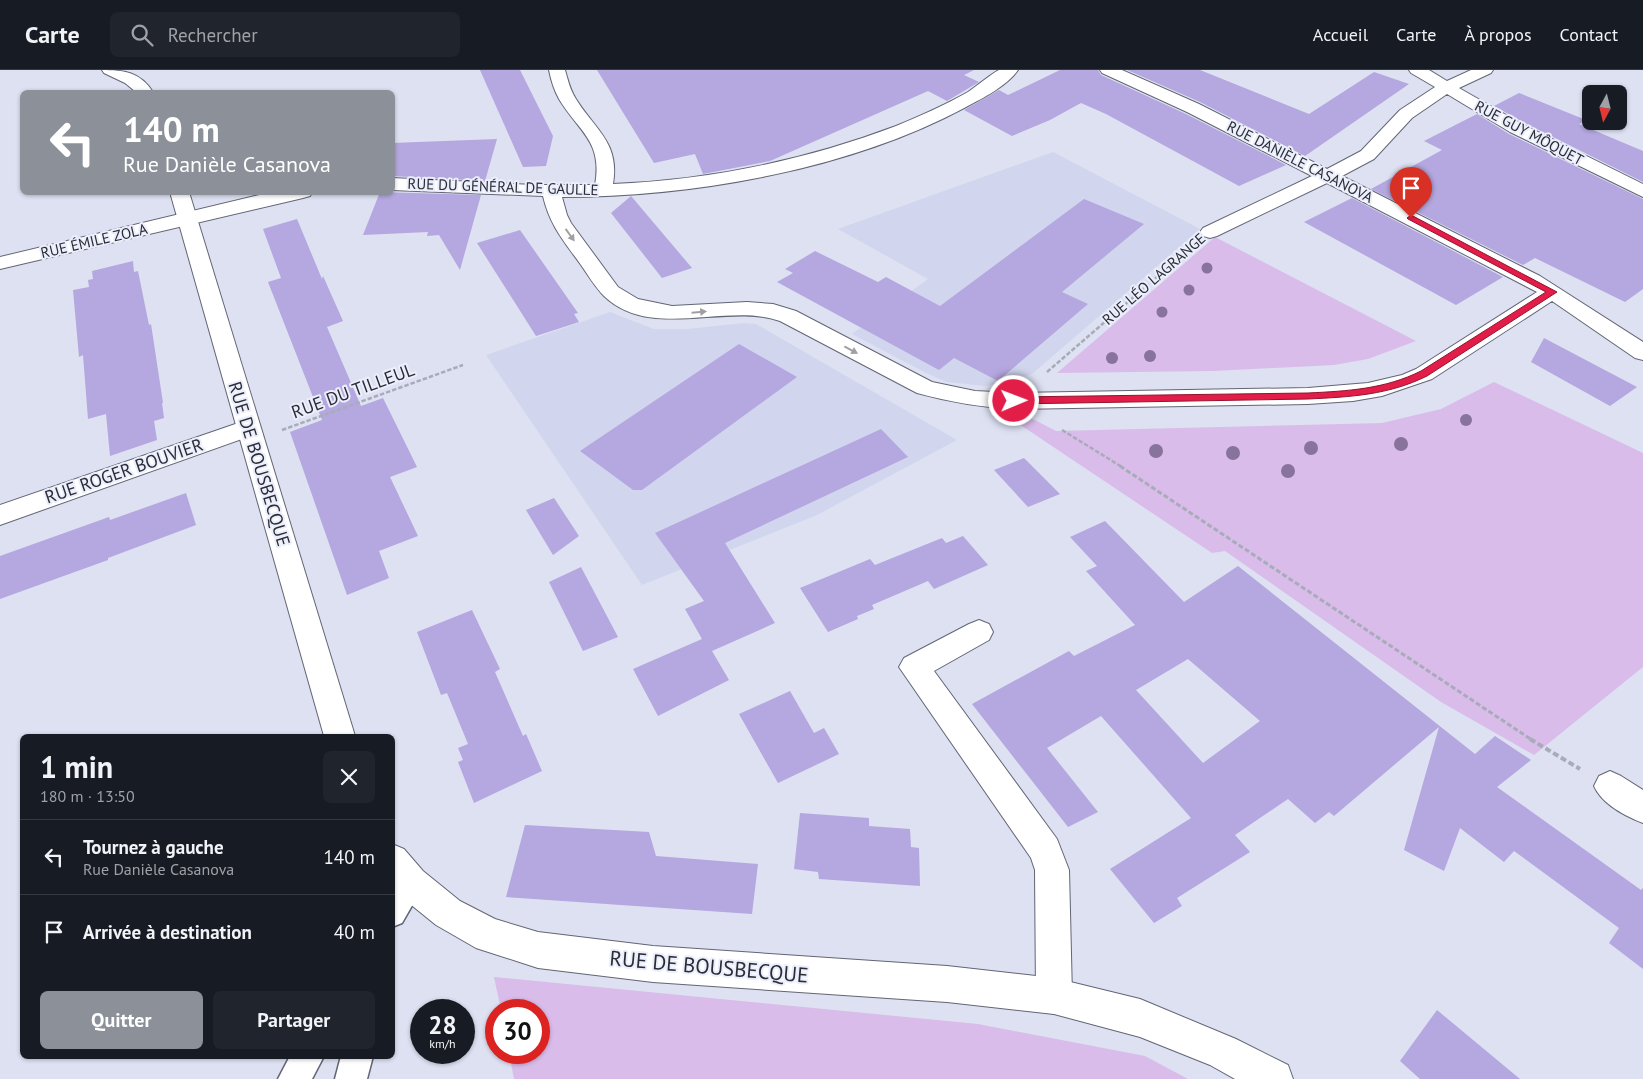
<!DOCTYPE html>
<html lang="fr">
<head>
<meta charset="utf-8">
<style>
  :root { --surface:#171b24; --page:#20242c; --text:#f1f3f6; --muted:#9ea1a6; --line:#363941; --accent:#8c9099 }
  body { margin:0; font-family:"PT Sans",sans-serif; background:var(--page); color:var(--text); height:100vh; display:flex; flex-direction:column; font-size:19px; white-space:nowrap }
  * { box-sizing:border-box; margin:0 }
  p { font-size:16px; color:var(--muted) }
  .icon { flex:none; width:28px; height:28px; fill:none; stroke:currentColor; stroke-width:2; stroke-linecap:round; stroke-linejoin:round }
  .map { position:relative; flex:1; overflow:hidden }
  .drawer { position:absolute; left:20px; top:664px; width:375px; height:325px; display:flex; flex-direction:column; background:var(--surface); border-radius:8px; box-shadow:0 1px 4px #0004 }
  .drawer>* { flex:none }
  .banner { position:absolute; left:20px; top:20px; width:375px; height:105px; border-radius:8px; box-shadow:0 1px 4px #0004; background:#8c9099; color:#fff; overflow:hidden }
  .needle { width:32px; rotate:187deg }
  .fabs { position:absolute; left:1582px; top:15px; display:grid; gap:10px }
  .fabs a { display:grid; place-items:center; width:45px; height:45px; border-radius:8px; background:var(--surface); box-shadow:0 1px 4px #0004; font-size:25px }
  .speed { position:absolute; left:410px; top:929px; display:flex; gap:10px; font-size:25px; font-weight:700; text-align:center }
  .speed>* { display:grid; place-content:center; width:65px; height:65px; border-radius:50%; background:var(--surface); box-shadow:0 1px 4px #0004; line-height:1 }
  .speed small { font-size:12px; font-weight:400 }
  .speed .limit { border:8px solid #d22; background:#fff; color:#111 }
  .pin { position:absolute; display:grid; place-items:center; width:42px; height:42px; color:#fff; margin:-51px -21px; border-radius:50% 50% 50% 0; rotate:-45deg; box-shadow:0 0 5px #0007 }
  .pin .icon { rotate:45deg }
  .me { position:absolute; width:55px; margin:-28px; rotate:89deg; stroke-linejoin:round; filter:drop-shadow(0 0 4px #0008) }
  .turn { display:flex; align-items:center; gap:18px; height:105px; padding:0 20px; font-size:22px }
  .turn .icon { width:65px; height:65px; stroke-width:2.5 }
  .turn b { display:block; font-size:35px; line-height:42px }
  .round { display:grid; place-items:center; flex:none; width:52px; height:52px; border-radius:8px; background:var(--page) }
  .summary { display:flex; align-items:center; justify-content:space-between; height:85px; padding:0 20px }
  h1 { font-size:30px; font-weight:700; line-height:38px }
  .action { display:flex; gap:10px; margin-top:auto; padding:10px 20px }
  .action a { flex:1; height:58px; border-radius:8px; background:var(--accent); color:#fff; font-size:20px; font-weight:700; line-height:58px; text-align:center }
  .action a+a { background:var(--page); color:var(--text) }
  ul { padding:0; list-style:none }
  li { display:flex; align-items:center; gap:15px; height:75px; padding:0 20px; border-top:1px solid var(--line) }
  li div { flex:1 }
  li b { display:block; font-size:19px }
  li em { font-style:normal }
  header { display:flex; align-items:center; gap:30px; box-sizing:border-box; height:70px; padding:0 25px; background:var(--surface); border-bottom:1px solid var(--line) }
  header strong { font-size:24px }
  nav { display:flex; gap:28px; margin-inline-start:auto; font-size:18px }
  .search { width:350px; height:45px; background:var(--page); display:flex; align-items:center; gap:12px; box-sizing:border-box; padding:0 18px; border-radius:8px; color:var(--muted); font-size:19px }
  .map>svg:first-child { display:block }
</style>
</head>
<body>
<header>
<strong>Carte</strong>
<div class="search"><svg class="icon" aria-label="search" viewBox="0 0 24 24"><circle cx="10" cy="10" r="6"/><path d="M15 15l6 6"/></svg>Rechercher</div>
<nav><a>Accueil</a><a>Carte</a><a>À propos</a><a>Contact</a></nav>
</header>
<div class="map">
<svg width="1643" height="1009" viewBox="0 0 1643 1009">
  <rect width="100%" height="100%" fill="#dde1f2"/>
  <g fill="#d1d6ee">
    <polygon points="1053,82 1200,159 1032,304 1014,310 985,316 947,312 926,303 852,264 928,209 838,159"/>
    <polygon points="610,242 654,259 687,259 744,253 756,254 957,370 817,445 642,515 486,285"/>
  </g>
  <g fill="#dabcea">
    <polygon points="1215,167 1416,271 1368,289 1334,295 1214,301 1057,303"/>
    <polygon points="1494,312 1643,383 1643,597 1534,685 1441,632 1225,481 1212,483 1001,342 1023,344 1056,361 1382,353 1441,339"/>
    <polygon points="494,907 978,954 1145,986 1188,1009 514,1009 509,983 539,982 539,940 501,940"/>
  </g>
  <g fill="#b5a7df" fill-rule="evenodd">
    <polygon points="480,0 520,0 553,66 546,96 523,97"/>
    <polygon points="597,0 974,0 964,5 979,12 947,31 928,21 770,91 703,104 695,84 654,93"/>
    <polygon points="1060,0 1098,0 1101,5 1186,44 1286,95 1239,116 1106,44 1081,33 1050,50 1012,66 964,40 999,20 1008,25"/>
    <polygon points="1127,0 1200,0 1309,44 1374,2 1409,14 1305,86 1200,32"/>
    <polygon points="1519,23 1586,50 1579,54 1643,81 1643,112 1523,52 1494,36"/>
    <polygon points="1477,44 1509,64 1643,129 1643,219 1625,232 1535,188 1523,195 1371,119 1442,80 1424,71"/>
    <polygon points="497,69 485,111 392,106 392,73"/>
    <polygon points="380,122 481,125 460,200 439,165 427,166 428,162 363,165"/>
    <polygon points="631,126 692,198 662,208 611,143"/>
    <polygon points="1352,128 1503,207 1456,235 1304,152"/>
    <polygon points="1084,129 1144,154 1062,222 1088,234 998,311 954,288 939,300 777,212 793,203 785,199 815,181 878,212 886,207 940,236"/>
    <polygon points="297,149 322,209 323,206 343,251 327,257 361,336 383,328 417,397 390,407 418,466 379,481 389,508 347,525 290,362 322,350 268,212 281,208 263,159"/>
    <polygon points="520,160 578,243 574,244 579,252 536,266 477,173"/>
    <polygon points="133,191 134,202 138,201 149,255 151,254 163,333 162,333 164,348 154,351 157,370 110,386 106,344 88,349 83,285 79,287 73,220 89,217 88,210 93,209 92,201"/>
    <polygon points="1544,268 1637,317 1610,336 1531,292"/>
    <polygon points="739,274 797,307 642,420 633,420 580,381"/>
    <polygon points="881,359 908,387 725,473 775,553 712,581 729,610 658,646 633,599 702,569 685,539 704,531 655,463"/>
    <polygon points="1024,388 1060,424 1028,437 994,400"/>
    <polygon points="186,423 196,455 108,488 108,490 0,529 0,486 109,447 110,450"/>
    <polygon points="554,428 579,466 553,485 526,440"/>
    <path d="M1105,451L1184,532L1238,496L1475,684L1495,666L1531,690L1497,717L1641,820L1643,818V899L1609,873L1619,858L1514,781L1504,792L1460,758L1444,801L1404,780L1439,657L1334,746L1329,742L1315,753L1288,729L1235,765L1250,782L1177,828L1182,836L1154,853L1110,799L1191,748L1101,646L1047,678L1098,742L1068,757L972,634L1069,581L1074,586L1135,555L1086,501L1097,496L1070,467ZM1188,589L1260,651L1203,693L1136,620Z"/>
    <polygon points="963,466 988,495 934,519 928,511 872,535 874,539 857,546 858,549 828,562 800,518 870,489 875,495 942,468 946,473"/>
    <polygon points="581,497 618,567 583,581 549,512"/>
    <polygon points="472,540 500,599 495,602 523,666 526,664 542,701 474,733 458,692 463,690 458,678 468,674 447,623 441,625 417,562"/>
    <polygon points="790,621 814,663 824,658 839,684 778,713 739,644"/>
    <polygon points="800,743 869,748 869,756 910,759 911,777 919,778 920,816 819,809 818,802 794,799"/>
    <polygon points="525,755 649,762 656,786 758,794 752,844 506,827"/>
    <polygon points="1437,940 1520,1009 1420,1009 1400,991"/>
  </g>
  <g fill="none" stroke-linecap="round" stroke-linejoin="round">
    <g stroke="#626574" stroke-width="3">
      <g id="service">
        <path d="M411,799L421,803L425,813L402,853L392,857C392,834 386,809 411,799Z"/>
        <polygon points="290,986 324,986 312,1009 278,1009"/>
        <polygon points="341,986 373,986 367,1009 335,1009"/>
      </g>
    </g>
    <g stroke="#626574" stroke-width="2">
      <g id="minor">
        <path d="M549,0H565C568,10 570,20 576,29C595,60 620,72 613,114C710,110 806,90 896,56C920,46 945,35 968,22C977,16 991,4 999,0C1004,0 1013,0 1018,0C1007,16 983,28 966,37C849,100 693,127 562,127L567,145L571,153L618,217L638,229L672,236L747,232L773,234L796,241L932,312L975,321L1014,323L1308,318L1368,313L1402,305L1416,299L1537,222L1327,113L1217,166L1210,168L1203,166L1200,162L1203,158L1312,106L1187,42L1102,3L1100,0H1122L1199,34L1327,99L1361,81L1400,40L1435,17L1411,3L1409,0H1429L1447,11L1471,0H1493L1491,3L1459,18L1522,54L1643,114V127L1510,62L1447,24L1412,48L1374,89L1342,106L1540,206L1643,272V290L1635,288L1552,231L1432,309L1382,326L1353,331L1308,334L1014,339C980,337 950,332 917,323L780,251C726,232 651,271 604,226C595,217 588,205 581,195C564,171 550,156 543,126L392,120V108L534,115H595C603,71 579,62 559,29C554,20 551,10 549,0Z"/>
        <polygon points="272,122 312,122 310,126 303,128 0,199 0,187"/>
        <polygon points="247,350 256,352 259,358 256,364 0,455 0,435"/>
        <polygon points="979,550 989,554 993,562 989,570 934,601 1057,769 1069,800 1072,926 1067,939 1054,944 1041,939 1036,926 1035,800 1031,788 899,597 904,588 969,554"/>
        <path d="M1610,701L1621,706L1643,720V753C1625,746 1602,734 1594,716L1599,706Z"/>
      </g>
    </g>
    <g stroke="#626574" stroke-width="2">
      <g id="tertiary">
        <path d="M102,0C124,0 140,2 153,22H136L125,13L104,3Z"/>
        <polygon points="170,122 189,122 355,666 324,666"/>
        <polygon points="392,774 404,779 423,801 460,831 495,849 538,862 653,876 947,896 1054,908 1140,929 1236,969 1288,995 1293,1009 1235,1009 1210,995 1140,967 1054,944 947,932 653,912 538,898 476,878 436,855 399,825 392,817"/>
      </g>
    </g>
    <g stroke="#a8abb9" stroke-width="2.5" stroke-dasharray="4.5 2" stroke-linecap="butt">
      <polyline points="1047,302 1188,180"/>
      <polyline points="282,360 463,295"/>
      <polyline points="1062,360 1122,397"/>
    </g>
    <polyline stroke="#a8abb9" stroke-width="3" stroke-dasharray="5 2.5" stroke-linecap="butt" points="1120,396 1532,670"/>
    <polyline stroke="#a8abb9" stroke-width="4" stroke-dasharray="6 3" stroke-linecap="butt" points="1530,669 1580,699"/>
    <use href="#service" fill="#fff" fill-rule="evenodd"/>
    <use href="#minor" fill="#fff" fill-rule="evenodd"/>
    <use href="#tertiary" fill="#fff" fill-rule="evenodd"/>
  </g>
  <g fill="#88739c">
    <circle cx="1207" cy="198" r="5.5"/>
    <circle cx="1189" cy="220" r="5.5"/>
    <circle cx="1162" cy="242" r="5.5"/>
    <circle cx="1150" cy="286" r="6"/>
    <circle cx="1112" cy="288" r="6"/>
    <circle cx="1466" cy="350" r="6"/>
    <circle cx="1401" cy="374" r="7"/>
    <circle cx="1311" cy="378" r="7"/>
    <circle cx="1156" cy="381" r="7"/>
    <circle cx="1233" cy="383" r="7"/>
    <circle cx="1288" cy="401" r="7"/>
  </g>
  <defs><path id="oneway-solid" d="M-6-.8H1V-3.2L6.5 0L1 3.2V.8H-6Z" transform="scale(1.25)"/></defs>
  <g fill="#a0a0a4">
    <use href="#oneway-solid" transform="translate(570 165) rotate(54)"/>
    <use href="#oneway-solid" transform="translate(699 242) rotate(-5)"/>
    <use href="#oneway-solid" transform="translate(851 280) rotate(28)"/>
  </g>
  <path fill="#e11d48" stroke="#92132f" d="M1411,145L1557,222L1427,306C1389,325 1350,327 1308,329L1014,334L1009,331L1014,327L1308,323C1348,321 1385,319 1421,301L1546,222L1408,149L1407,148Z"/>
  <g text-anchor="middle" stroke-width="4" stroke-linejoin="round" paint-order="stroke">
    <g font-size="15" fill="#2c2d34" stroke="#ebeefc">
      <text transform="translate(1529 63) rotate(28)" y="5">RUE GUY MÔQUET</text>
      <text transform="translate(1300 92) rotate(27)" y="5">RUE DANIÈLE CASANOVA</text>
      <text transform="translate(503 117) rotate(2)" y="5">RUE DU GÉNÉRAL DE GAULLE</text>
      <text transform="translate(94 171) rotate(-13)" y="5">RUE ÉMILE ZOLA</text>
      <text transform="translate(1154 209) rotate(-41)" y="5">RUE LÉO LAGRANGE</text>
    </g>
    <g font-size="18" fill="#2c2d34" stroke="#ebeefc">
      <text transform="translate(353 321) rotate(-20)" y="6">RUE DU TILLEUL</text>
      <text transform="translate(259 394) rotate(73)" y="6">RUE DE BOUSBECQUE</text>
      <text transform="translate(124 401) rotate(-19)" y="6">RUE ROGER BOUVIER</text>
    </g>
    <g font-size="21" fill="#2c2d34" stroke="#ebeefc">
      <text transform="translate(709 897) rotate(5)" y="7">RUE DE BOUSBECQUE</text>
    </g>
  </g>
</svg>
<div class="fabs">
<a><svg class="needle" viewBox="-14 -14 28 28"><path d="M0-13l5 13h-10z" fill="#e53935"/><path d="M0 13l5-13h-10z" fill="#9ea1a6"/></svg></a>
</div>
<div class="speed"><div>28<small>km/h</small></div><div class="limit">30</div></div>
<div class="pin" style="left:1411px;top:148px;background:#d93025"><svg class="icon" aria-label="arrive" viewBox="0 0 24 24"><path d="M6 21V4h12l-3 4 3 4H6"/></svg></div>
<svg class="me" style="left:1014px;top:331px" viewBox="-20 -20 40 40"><circle r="17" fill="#e11d48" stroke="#fff" stroke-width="3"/><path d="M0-11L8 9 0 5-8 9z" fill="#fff"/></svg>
<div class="banner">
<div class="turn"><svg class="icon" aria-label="left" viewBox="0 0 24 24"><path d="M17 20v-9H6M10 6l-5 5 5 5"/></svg><div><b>140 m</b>Rue Danièle Casanova</div></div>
</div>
<section class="drawer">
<div class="summary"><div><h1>1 min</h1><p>180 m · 13:50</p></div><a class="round"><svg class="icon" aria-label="close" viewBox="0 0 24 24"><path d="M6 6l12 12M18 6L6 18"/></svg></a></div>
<ul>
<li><svg class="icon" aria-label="left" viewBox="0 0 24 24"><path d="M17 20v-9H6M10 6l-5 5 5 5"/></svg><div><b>Tournez à gauche</b><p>Rue Danièle Casanova</p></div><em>140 m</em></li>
<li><svg class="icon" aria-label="arrive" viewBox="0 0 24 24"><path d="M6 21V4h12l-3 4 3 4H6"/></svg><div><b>Arrivée à destination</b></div><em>40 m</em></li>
</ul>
<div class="action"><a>Quitter</a><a>Partager</a></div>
</section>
</div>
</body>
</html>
